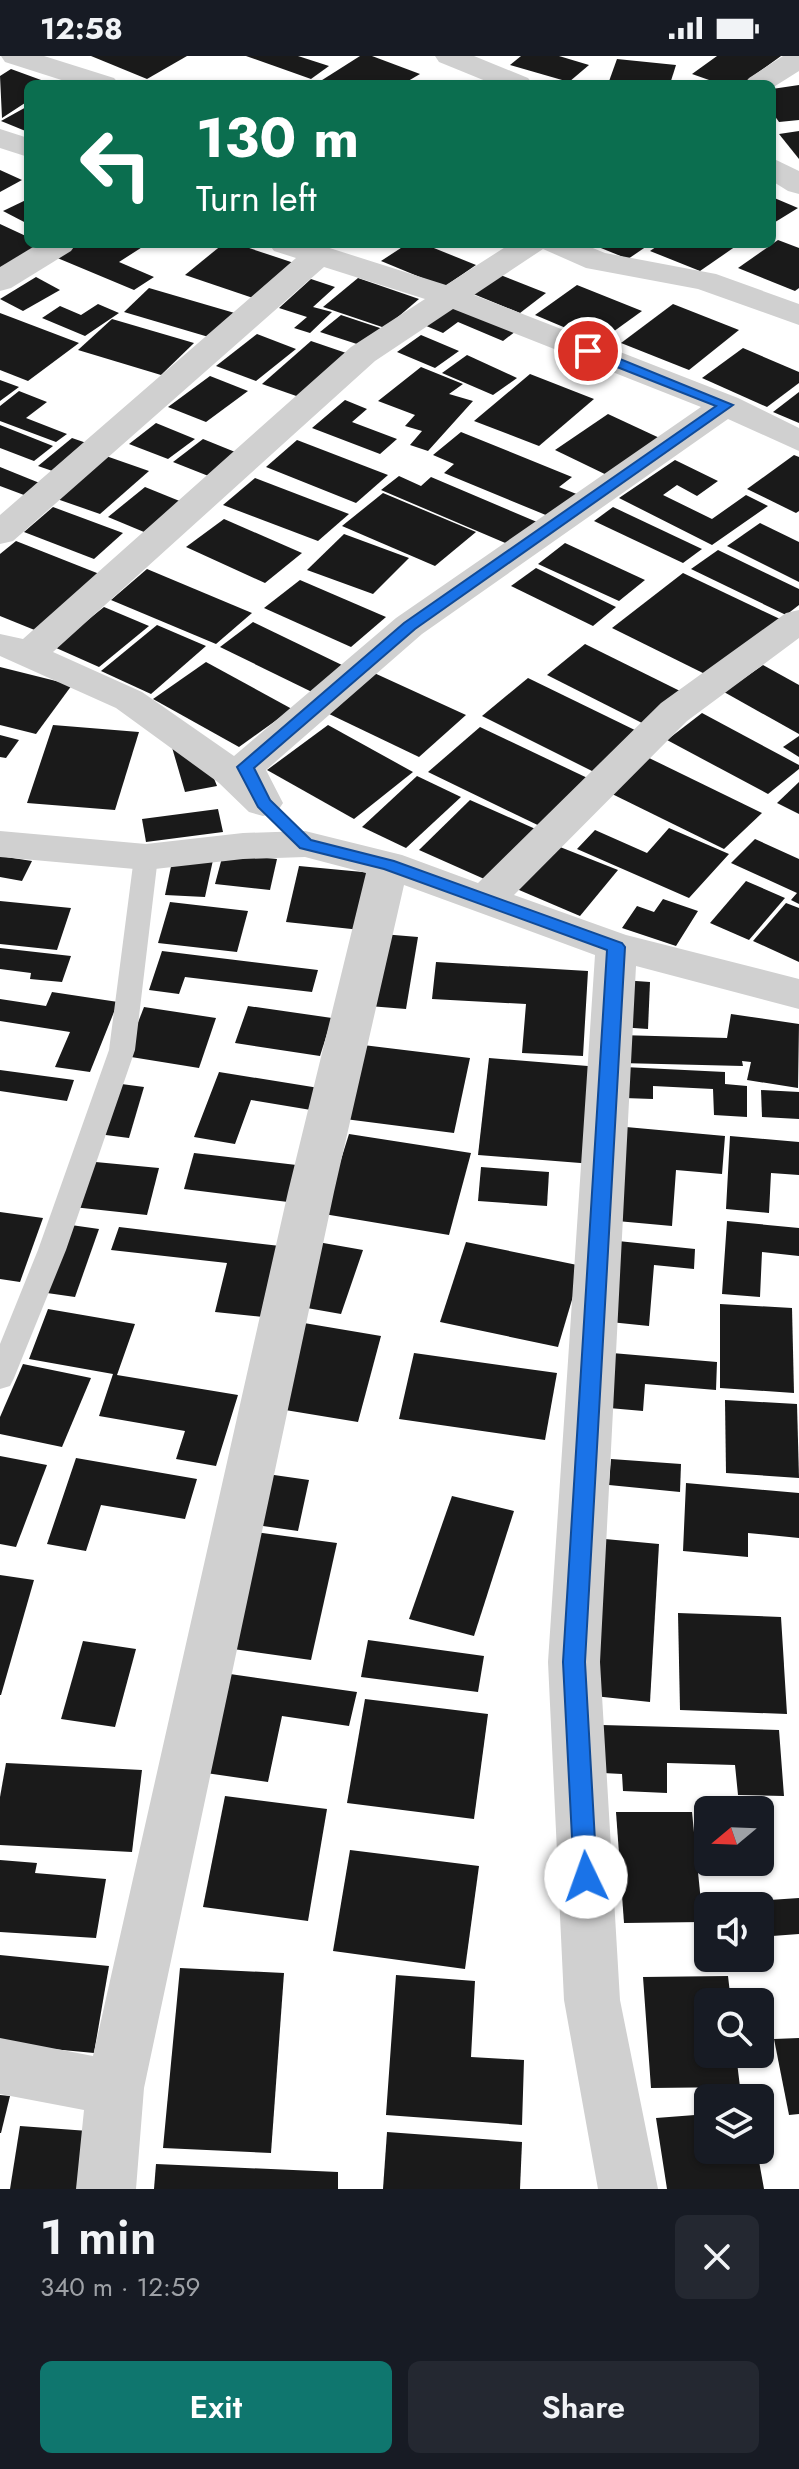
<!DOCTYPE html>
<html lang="en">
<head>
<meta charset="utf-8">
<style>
  :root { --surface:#171b24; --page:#242831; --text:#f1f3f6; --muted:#9ea1a6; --accent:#0f766e }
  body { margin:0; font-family:Jost,sans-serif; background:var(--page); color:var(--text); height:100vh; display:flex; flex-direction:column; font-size:30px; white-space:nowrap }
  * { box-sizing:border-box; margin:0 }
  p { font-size:26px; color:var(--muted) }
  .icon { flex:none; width:44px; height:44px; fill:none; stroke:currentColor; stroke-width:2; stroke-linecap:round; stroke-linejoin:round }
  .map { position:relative; height:2133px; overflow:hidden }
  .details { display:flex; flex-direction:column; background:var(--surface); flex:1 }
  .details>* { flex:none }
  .banner { position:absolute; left:24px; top:24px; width:752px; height:168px; border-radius:12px; box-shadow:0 2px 6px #0004; background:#0b6e4f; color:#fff; overflow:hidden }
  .needle { width:52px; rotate:251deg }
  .buttons { position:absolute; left:694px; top:1740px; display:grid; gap:16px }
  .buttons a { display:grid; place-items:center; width:80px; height:80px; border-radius:12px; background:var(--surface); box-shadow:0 2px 6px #0004; font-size:40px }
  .pin { position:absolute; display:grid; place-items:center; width:68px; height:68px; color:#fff; margin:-34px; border:4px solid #fff; border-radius:50%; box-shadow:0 2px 8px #0007 }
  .me { position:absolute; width:88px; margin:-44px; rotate:357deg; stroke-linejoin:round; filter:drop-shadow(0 0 6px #0008) }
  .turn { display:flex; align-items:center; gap:28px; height:168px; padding:0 40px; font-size:36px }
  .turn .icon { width:104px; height:104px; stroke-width:2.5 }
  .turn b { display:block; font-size:56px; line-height:68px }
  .round { display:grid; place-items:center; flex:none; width:84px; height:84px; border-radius:12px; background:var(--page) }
  .headline { display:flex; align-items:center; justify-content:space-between; height:136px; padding:0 40px }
  h1 { font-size:48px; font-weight:600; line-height:60px }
  .button { display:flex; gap:16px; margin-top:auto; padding:16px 40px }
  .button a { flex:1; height:92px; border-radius:12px; background:var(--accent); color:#fff; font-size:32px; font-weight:600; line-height:92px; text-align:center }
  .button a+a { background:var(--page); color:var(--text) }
  .status { display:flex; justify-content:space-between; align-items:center; height:56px; padding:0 40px; background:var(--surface); direction:ltr }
  .status svg { height:22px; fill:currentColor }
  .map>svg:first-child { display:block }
</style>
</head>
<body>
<div class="status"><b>12:58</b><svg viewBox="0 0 49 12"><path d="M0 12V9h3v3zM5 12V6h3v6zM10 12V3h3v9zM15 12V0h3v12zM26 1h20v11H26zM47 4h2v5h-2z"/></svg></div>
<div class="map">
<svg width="799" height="2133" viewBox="0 0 799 2133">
  <rect width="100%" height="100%" fill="#fff"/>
  <g fill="#1a1a1a">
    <polygon points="91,0 187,0 147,23"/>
    <polygon points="246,0 298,0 329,10 311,23"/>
    <polygon points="360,0 372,0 420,18 403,28 319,26"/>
    <polygon points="521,0 559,0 589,9 569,26 510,9"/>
    <polygon points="717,0 781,0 742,28 704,28 709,24 692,18"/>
    <polygon points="617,3 676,9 670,28 608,28"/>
    <polygon points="11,13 52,28 28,28 28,45 2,62 0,20"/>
    <polygon points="799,29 799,64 779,66 772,56 772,33"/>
    <polygon points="28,50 28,76 1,65"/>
    <polygon points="799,75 799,103 779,78"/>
    <polygon points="0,114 22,124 0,136"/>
    <polygon points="772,141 798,152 772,168"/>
    <polygon points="28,143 28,168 3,155"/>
    <polygon points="0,168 28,181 28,188 43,188 0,213"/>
    <polygon points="778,184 799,192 799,232 795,235 738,212"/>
    <polygon points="75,188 147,188 119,206 154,221 134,234 55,201"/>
    <polygon points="223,188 237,188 294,207 253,242 185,219"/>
    <polygon points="407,188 424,188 476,209 444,231 381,205"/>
    <polygon points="591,188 650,188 628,203"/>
    <polygon points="660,188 739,188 700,215 650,195"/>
    <polygon points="498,218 546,237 520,257 471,237"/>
    <polygon points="36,221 60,234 23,255 0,243"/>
    <polygon points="358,222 419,243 385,272 323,251"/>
    <polygon points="311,223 335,231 313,251 332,256 310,277 294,272 307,261 279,252"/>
    <polygon points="577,229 642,255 599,286 535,259"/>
    <polygon points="149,232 238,258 212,282 124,256"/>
    <polygon points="98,248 119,257 85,280 42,262 60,250 81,259"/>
    <polygon points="673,248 739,274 689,314 621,287"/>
    <polygon points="454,249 516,275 503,285 458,266 443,277 424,269"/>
    <polygon points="0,257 79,287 28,325 0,314"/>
    <polygon points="341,259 383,273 363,290 320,276"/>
    <polygon points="112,263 194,287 161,319 78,294"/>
    <polygon points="257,278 296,293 256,325 216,310"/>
    <polygon points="421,279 459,295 435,312 397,296"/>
    <polygon points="311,285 352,299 302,342 262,328"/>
    <polygon points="743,292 799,316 799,327 767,351 702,322"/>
    <polygon points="467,299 517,322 493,339 442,317"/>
    <polygon points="421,311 463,328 449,338 473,345 428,395 410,389 422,375 405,370 415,359 378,345"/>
    <polygon points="530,318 594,343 539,390 474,365"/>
    <polygon points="210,320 248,335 206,366 168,351"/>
    <polygon points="0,324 19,331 0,345"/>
    <polygon points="19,335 47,346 26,362 67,378 56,386 0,365 0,350"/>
    <polygon points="799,336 799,367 773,356"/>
    <polygon points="345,344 367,353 352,366 397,383 380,398 312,372"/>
    <polygon points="608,358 666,385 613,422 555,394"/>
    <polygon points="156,367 195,383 168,403 129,388"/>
    <polygon points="0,369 53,390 34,405 0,392"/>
    <polygon points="461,376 572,421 559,431 579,439 553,462 444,417 454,408 433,399"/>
    <polygon points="72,382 98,391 64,419 38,410"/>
    <polygon points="203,383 245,400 216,423 173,406"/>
    <polygon points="297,384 388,419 356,447 266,411"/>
    <polygon points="794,399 799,401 799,455 796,457 747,433"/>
    <polygon points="106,400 149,415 100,458 57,443"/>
    <polygon points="675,404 718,425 697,440 677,429 663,439 712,463 746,439 768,450 712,489 619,442"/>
    <polygon points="0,411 47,430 32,442 0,430"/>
    <polygon points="399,420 421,430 431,421 537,466 510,489 381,434"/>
    <polygon points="255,422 349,458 318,485 223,449"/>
    <polygon points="145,431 182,446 144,476 108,461"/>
    <polygon points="383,437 476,476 435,510 342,470"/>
    <polygon points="53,451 123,477 94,503 24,476"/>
    <polygon points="613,451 702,493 683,507 594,465"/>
    <polygon points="224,463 302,497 265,527 186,491"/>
    <polygon points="760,467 799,486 799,526 727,490"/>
    <polygon points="344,478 409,502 373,538 307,514"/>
    <polygon points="16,485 102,519 37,575 0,560 0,498"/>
    <polygon points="565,487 645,524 619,545 538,508"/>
    <polygon points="718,494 799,533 799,549 786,559 691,513"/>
    <polygon points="536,512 616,551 593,570 511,530"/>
    <polygon points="147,513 252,557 216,588 111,544"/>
    <polygon points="683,517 780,563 709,620 612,572"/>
    <polygon points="300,524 386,561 351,591 264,552"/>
    <polygon points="104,551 149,570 99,611 54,591"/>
    <polygon points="253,566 344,610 312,636 220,591"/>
    <polygon points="157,569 206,590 151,638 101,615"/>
    <polygon points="585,588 680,635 642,667 547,619"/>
    <polygon points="206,606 292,653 239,691 153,643"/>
    <polygon points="763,609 799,629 799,678 724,636"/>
    <polygon points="0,611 72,629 36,678 0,669"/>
    <polygon points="372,616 466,659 419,701 325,656"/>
    <polygon points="528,622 643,678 596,717 482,660"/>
    <polygon points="702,657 799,709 799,713 768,738 667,684"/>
    <polygon points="53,669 139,676 115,754 27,747"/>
    <polygon points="328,669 413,716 354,763 267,714"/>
    <polygon points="480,671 598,727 548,774 428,716"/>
    <polygon points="0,679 19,684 6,702 0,701"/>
    <polygon points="799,680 799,701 783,691"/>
    <polygon points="169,681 204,698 217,730 185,736"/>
    <polygon points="645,700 762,757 724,793 606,735"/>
    <polygon points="417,720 461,741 406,792 362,771"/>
    <polygon points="799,726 799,758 777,747"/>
    <polygon points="470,744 540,775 491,826 419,794"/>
    <polygon points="218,753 223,776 146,786 142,763"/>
    <polygon points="669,772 729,798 689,842 577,793 595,774 647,797"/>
    <polygon points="755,783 799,803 799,848 791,844 797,837 731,807"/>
    <polygon points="550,787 618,814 580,860 512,831"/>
    <polygon points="223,798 277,803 270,834 215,828"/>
    <polygon points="0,800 32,805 22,825 0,821"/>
    <polygon points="173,801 213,804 205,841 165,839"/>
    <polygon points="299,810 373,817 361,874 286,866"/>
    <polygon points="746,825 785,842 749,884 710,867"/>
    <polygon points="663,843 698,855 676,890 622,872 637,850 654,856"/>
    <polygon points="0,845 71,852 57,894 0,888"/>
    <polygon points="170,846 248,855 237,896 158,887"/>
    <polygon points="786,847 799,852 799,906 753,885"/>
    <polygon points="382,878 418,881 406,953 369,950"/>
    <polygon points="0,892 71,900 62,926 30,923 31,917 0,913"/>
    <polygon points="162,895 318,914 312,936 185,921 179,938 149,934"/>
    <polygon points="436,906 588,915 583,1000 522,997 526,948 432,943"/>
    <polygon points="622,924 650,926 648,973 619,971"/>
    <polygon points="52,936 118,946 90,1016 55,1011 70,976 0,965 0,943 46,950"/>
    <polygon points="248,950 332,962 320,1000 235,987"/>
    <polygon points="144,951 216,962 199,1012 125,1000"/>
    <polygon points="731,958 799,968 798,1032 747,1024 751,1006 742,1005 743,1010 620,1007 619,979 727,982"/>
    <polygon points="363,989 470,1002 454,1077 345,1063"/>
    <polygon points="489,1002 600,1011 593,1108 478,1099"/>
    <polygon points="624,1011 725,1016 725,1028 747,1030 747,1061 714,1059 713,1033 653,1030 653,1043 624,1042"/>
    <polygon points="0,1014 74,1024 67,1045 0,1035"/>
    <polygon points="219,1016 325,1033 317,1055 251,1044 235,1088 194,1081"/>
    <polygon points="114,1027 144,1031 129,1082 98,1078"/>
    <polygon points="761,1034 799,1036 799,1063 762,1061"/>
    <polygon points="626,1071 725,1080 722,1118 676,1114 672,1170 617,1165"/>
    <polygon points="349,1078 471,1097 449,1179 324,1158"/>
    <polygon points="730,1080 799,1086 799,1119 771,1117 769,1157 726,1153"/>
    <polygon points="194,1097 305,1110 296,1147 184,1133"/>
    <polygon points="85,1105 159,1112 147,1159 73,1151"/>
    <polygon points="481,1111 549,1116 547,1150 478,1145"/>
    <polygon points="0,1156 43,1162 20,1226 0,1223"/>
    <polygon points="727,1165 799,1172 799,1200 762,1196 760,1241 722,1238"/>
    <polygon points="71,1169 99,1173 75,1241 47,1237"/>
    <polygon points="119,1171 280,1190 263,1261 215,1256 227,1207 111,1194"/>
    <polygon points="312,1185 363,1194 341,1258 290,1249"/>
    <polygon points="618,1185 695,1193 694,1213 654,1209 649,1270 610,1266"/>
    <polygon points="466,1186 582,1210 558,1291 440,1266"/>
    <polygon points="720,1248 792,1252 794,1337 720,1332"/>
    <polygon points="48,1253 135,1268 117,1319 238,1339 216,1410 176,1403 185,1375 99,1360 113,1318 29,1303"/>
    <polygon points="298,1266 381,1280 358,1366 273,1352"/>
    <polygon points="414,1297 557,1317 545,1384 399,1363"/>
    <polygon points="612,1297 717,1306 716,1334 645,1328 643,1355 609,1352"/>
    <polygon points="23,1308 91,1322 62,1391 0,1378 0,1361"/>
    <polygon points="725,1344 797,1348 799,1422 726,1417"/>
    <polygon points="0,1400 47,1409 16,1491 0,1488"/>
    <polygon points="76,1402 197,1423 185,1463 101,1449 86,1495 47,1488"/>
    <polygon points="611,1403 681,1408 680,1436 609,1429"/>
    <polygon points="267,1418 309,1424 298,1475 256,1469"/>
    <polygon points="686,1427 799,1437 799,1482 748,1477 748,1501 683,1495"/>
    <polygon points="452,1440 514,1455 474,1580 409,1563"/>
    <polygon points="255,1476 337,1487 311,1604 226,1592"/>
    <polygon points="605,1483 659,1488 650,1646 594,1640"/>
    <polygon points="0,1519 34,1524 1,1639 0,1639"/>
    <polygon points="678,1557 781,1561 787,1658 680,1654"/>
    <polygon points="368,1584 484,1600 478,1636 361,1621"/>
    <polygon points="83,1585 136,1593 115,1671 61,1663"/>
    <polygon points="223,1617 357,1636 349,1670 282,1660 268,1726 199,1716"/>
    <polygon points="365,1643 488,1658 474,1763 347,1747"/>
    <polygon points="602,1669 779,1674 784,1740 738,1739 735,1709 667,1707 667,1737 623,1735 622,1718 603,1717"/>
    <polygon points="6,1707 142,1714 132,1796 0,1789 0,1741"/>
    <polygon points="225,1740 327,1753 308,1865 203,1851"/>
    <polygon points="616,1756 692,1756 703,1866 624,1867"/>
    <polygon points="350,1794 479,1810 465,1913 333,1895"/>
    <polygon points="0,1804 37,1807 35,1817 106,1823 96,1882 0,1876"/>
    <polygon points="799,1842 799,1878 760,1881 760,1850 740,1850 739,1846"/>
    <polygon points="0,1899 109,1910 94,1997 0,1988"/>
    <polygon points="180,1912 284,1917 271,2097 163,2092"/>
    <polygon points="396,1919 475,1925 471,2001 524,2004 522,2069 386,2059"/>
    <polygon points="728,1920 731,1946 708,1946 708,1998 736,1998 740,2031 651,2032 643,1921"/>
    <polygon points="799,1982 799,2058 789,2059 774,1983"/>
    <polygon points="0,2039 10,2040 1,2077 0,2077"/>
    <polygon points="708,2058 708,2094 757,2094 764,2133 667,2133 656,2062"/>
    <polygon points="20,2070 102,2076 94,2133 10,2133"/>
    <polygon points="387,2076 522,2086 520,2133 383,2133"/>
    <polygon points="156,2108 338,2116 338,2133 154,2133"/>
  </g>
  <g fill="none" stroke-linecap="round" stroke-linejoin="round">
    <polygon fill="#d0d0d0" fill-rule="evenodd" points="146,793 154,795 158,801 135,994 66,1194 14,1322 10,1330 0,1333 0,1288 38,1194 109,994 134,801 138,795"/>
    <g fill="#d0d0d0" fill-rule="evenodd">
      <polygon points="1,0 44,0 114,22 119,28 74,28 5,6"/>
      <polygon points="435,0 474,0 528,22 533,28 493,28 439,6"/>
      <polygon points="783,0 799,0 799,15 772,32 772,28 744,28 749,22"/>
      <polygon points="0,73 28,82 28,101 0,92"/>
      <polygon points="772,102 799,115 799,138 788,135 772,125"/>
      <polygon points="38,188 76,188 71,195 11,232 0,235 0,211"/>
      <path d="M269,188H317L446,229L510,188H583L605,197L716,218L799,248V269L698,233L586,212L543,193L474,239L738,342L799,372V395L728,363L422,578L266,714L283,747L277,756L263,760L249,756L219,727L116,652L0,600V578L23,583L351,291L425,243L324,211L13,485L0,488V459L296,202L274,195ZM453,253L701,351L396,562L234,700L142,636L53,596L375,305Z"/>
      <polygon points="799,554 799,582 687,665 514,839 626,879 799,923 799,953 636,910 600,1606 620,1944 658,2133 598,2133 564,1944 548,1606 595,899 404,829 334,1136 144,2032 136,2133 76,2133 84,2054 0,2038 0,1982 93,2000 288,1136 366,817 305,801 243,803 146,814 0,801 0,775 146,788 243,777 305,775 402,799 478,827 661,647 786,557"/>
    </g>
  </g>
  <polygon fill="#1a73e8" stroke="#114b97" stroke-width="2" points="584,292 593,292 733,349 415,573 254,712 270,744 311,784 394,805 622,887 625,891 585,1606 597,1821 594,1828 586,1831 578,1828 574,1821 563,1606 607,894 384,813 300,792 258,751 237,711 404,567 716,350 584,298"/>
</svg>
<div class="buttons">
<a><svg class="needle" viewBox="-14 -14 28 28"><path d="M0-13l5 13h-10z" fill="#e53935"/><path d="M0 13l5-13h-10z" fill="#9ea1a6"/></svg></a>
<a><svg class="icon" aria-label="sound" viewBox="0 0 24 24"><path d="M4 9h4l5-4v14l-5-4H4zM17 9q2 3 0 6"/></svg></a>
<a><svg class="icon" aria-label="search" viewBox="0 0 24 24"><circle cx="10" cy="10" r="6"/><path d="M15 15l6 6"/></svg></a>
<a><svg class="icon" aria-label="layers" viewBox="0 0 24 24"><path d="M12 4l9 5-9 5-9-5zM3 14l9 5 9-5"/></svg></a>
</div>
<div class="pin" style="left:588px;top:295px;background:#d93025"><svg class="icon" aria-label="arrive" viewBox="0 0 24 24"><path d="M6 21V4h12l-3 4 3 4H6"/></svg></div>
<svg class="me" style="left:586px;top:1821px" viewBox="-20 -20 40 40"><circle r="19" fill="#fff"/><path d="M0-13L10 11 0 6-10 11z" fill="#1a73e8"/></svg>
<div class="banner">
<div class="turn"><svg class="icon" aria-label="left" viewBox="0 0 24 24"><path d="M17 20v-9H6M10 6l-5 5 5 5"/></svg><div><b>130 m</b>Turn left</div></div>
</div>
</div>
<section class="details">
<div class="headline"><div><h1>1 min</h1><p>340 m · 12:59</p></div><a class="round"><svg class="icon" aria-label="close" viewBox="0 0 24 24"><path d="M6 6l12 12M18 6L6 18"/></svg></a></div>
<div class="button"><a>Exit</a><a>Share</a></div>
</section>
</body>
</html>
